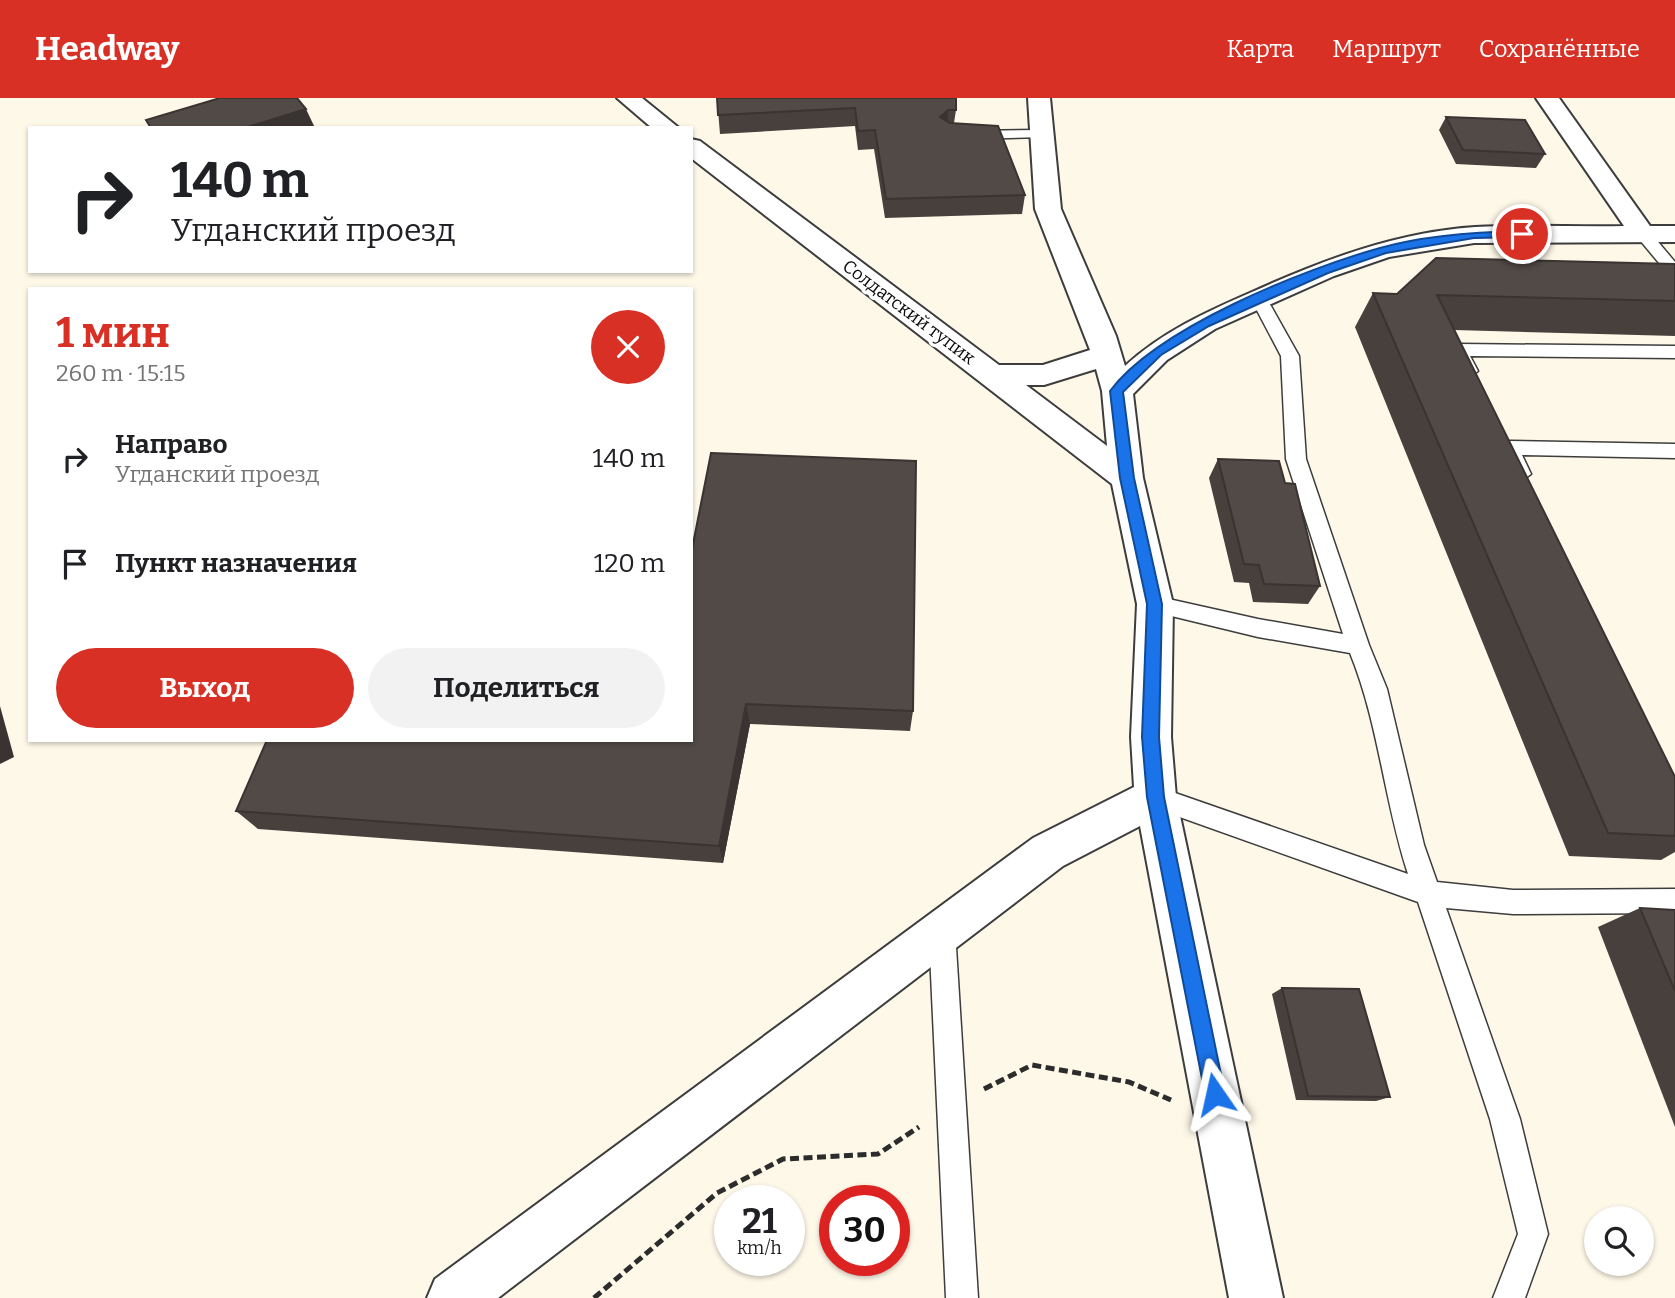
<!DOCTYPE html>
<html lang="ru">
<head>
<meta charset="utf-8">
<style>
  :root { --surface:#fff; --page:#f2f2f2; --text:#202124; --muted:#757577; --accent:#d93025 }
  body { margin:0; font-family:Bitter,serif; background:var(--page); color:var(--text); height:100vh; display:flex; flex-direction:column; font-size:26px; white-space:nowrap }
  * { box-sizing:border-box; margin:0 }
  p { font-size:23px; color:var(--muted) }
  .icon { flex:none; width:38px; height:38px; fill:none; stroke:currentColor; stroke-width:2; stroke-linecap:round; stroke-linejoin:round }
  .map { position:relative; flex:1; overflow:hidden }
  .drawer { position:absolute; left:28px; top:189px; width:665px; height:455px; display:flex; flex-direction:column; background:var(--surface); border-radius:0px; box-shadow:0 2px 5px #0004 }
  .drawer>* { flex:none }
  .hud { position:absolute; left:28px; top:28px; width:665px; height:147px; border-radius:0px; box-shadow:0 2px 5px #0004; background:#fff; color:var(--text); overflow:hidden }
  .controls { position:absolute; left:1584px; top:1108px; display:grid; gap:14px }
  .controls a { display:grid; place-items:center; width:70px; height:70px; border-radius:50%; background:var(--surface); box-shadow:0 2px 5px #0004; font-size:35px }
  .speed { position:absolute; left:714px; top:1087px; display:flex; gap:14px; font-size:35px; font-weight:700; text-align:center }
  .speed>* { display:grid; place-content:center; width:91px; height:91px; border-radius:50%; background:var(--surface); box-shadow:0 2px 5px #0004; line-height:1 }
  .speed small { font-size:18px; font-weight:400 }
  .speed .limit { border:10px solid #d22; background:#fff; color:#111 }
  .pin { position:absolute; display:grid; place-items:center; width:60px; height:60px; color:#fff; margin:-30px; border:4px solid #fff; border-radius:50%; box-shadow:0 2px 7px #0007 }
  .me { position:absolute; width:77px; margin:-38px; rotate:349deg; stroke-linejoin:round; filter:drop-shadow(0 0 5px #0008) }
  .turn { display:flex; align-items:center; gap:24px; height:147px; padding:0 28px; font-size:32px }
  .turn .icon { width:91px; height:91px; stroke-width:2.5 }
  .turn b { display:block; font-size:49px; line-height:60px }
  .round { display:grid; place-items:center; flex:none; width:74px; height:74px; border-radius:37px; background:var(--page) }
  .headline { display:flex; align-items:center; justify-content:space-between; height:119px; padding:0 28px }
  h1 { font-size:42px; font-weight:700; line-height:52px; color:var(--accent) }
  .action { display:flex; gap:14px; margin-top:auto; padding:14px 28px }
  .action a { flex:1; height:80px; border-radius:42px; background:var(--accent); color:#fff; font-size:28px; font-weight:700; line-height:80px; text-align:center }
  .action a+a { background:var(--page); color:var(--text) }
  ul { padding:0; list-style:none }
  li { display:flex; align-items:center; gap:21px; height:105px; padding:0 28px }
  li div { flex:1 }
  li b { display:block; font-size:26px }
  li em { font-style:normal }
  header { display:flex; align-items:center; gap:42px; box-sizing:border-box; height:98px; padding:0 35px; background:var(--accent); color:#fff }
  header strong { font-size:33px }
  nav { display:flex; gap:38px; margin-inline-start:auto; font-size:24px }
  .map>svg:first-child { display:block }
</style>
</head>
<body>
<header>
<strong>Headway</strong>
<nav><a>Карта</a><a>Маршрут</a><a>Сохранённые</a></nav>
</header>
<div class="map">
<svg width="1675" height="1200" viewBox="0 0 1675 1200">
  <rect width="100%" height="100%" fill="#fef8e8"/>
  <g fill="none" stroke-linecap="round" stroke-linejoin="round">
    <g stroke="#3d3d3d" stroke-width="3">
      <g id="lane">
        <polygon points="1042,32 1047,33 1047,39 972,41 965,37 972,33"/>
        <polygon points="1642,130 1648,132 1675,164 1675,179 1669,177 1634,135"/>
        <path d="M1259,196L1267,201L1299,258L1306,361L1369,547L1387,591L1424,747L1437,784L1513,792L1675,791V815L1513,816L1446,810L1520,1021L1548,1136L1525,1200H1493L1518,1136L1490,1021L1418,804L1146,707L1143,699L1146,691L1155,688L1408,776C1384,703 1379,626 1350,555L1258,539L1155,514L1147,512L1144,506L1147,500L1155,498L1258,521L1343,536L1286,361L1281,258L1251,201Z"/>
        <polygon points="1458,246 1675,248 1675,260 1470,258 1478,273 1469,279 1463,277 1449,252"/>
        <polygon points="1510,343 1675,346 1675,360 1522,357 1531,376 1521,383 1514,381 1501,350"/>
        <polygon points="942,820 951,824 955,833 978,1200 946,1200 929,833 933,824"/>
      </g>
    </g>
    <g stroke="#3d3d3d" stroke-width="4">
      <g id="street">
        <polygon points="617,0 642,0 679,30 652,30"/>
        <path d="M1028,0H1050L1061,111L1116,238L1125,268C1162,234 1206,214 1252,194C1323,162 1397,134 1475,129C1525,126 1575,129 1624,128L1536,0H1559L1650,128H1675V144L1474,145L1389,159L1334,178L1215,231L1167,262L1133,296L1143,380L1173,506L1171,639L1176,699L1283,1200H1229L1140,728L1063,768L498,1200H427L435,1181L1033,740L1134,689L1131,639L1137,506L1112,386L691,60V41L700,43L999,267H1043L1090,252L1035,111ZM1096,271L1102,293L1107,348L1026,287H1044Z"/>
      </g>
    </g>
    <g stroke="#2c2c2c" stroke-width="5" stroke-dasharray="9 4.5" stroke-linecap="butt">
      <polyline points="984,991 1032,967 1129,984 1171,1002"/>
      <polyline points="594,1200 717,1095 783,1061 878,1056 919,1029"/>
    </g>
    <use href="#lane" fill="#fff" fill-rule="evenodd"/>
    <use href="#street" fill="#fff" fill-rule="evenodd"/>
  </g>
  <g fill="#47403d">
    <polygon points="717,0 956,12 954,25 1025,97 1022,116 885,120 874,51 858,52 855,28 720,36"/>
    <polygon points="1446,19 1545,56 1536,70 1456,66 1439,32"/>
    <polygon points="1675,166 1675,238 1454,232 1675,679 1675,754 1661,762 1569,758 1355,229 1373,195 1397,196"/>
    <polygon points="1218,361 1285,385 1320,488 1308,506 1253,504 1249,485 1234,484 1209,380"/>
    <polygon points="691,456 913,613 910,633 750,626 723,765 258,731 236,713 691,642"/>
    <polygon points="1640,810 1675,812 1675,1029 1598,829"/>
    <polygon points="1282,890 1390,999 1376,1003 1296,1002 1272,896"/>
  </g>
  <g fill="#393432">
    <polygon points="306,11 315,30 244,30"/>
    <polygon points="948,12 947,31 940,19"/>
    <polygon points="746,606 750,626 723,765 719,748"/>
    <polygon points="0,608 14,659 0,666"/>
  </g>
  <g fill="#524a47" stroke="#393432" stroke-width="2">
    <polygon points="220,0 297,0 306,11 244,30 151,30 146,22"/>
    <polygon points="717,0 956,0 956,12 948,12 940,19 950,25 998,28 1025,97 886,101 875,32 858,33 855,10 718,17"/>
    <polygon points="1446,19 1525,22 1545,56 1463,52"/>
    <polygon points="1436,160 1675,166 1675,203 1437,197 1675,679 1675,738 1608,735 1373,195 1397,196"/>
    <polygon points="711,355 916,363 913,613 746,606 719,748 236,713 267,642 691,642 691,456"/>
    <polygon points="1218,361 1279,363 1285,385 1295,386 1320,488 1264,486 1259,467 1244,466"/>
    <polygon points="1640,810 1675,812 1675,893"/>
    <polygon points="1282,890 1359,891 1390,999 1308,998"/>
  </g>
  <path fill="#1a73e8" stroke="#114b97" stroke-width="2" d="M1522,133L1528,136L1526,139L1474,140L1386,155L1328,175L1209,228L1161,257L1123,294L1134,380L1162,506L1159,639L1164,699L1225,996L1222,1003L1215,1006L1208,1003L1205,996L1147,699L1142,639L1147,506L1120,380L1110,293C1157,230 1304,171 1380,150C1425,137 1476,134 1522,133Z"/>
  <g text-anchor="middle" stroke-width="7" stroke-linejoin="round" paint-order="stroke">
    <g font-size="18" fill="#0a0a0a" stroke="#fff">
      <text transform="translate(909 214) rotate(37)" y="6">Солдатский тупик</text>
    </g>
  </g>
</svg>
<div class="controls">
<a><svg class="icon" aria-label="search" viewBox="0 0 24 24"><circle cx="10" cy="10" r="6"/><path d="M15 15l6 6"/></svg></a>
</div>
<div class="speed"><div>21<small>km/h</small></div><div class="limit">30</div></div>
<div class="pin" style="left:1522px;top:136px;background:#d93025"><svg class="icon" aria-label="arrive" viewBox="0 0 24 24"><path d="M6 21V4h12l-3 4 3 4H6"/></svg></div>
<svg class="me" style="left:1215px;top:996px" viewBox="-20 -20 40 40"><path d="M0-17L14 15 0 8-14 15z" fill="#1a73e8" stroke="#fff" stroke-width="4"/></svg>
<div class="hud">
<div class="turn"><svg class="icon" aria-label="right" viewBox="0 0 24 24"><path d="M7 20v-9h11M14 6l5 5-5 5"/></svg><div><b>140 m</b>Угданский проезд</div></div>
</div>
<section class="drawer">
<div class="headline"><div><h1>1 мин</h1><p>260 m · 15:15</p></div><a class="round" style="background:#d93025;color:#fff"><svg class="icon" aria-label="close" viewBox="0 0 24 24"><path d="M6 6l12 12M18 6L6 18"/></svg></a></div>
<ul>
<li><svg class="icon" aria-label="right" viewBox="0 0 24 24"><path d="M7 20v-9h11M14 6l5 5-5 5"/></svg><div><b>Направо</b><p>Угданский проезд</p></div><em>140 m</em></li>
<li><svg class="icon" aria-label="arrive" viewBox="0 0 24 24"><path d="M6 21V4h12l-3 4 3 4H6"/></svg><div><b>Пункт назначения</b></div><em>120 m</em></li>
</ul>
<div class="action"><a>Выход</a><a>Поделиться</a></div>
</section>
</div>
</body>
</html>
